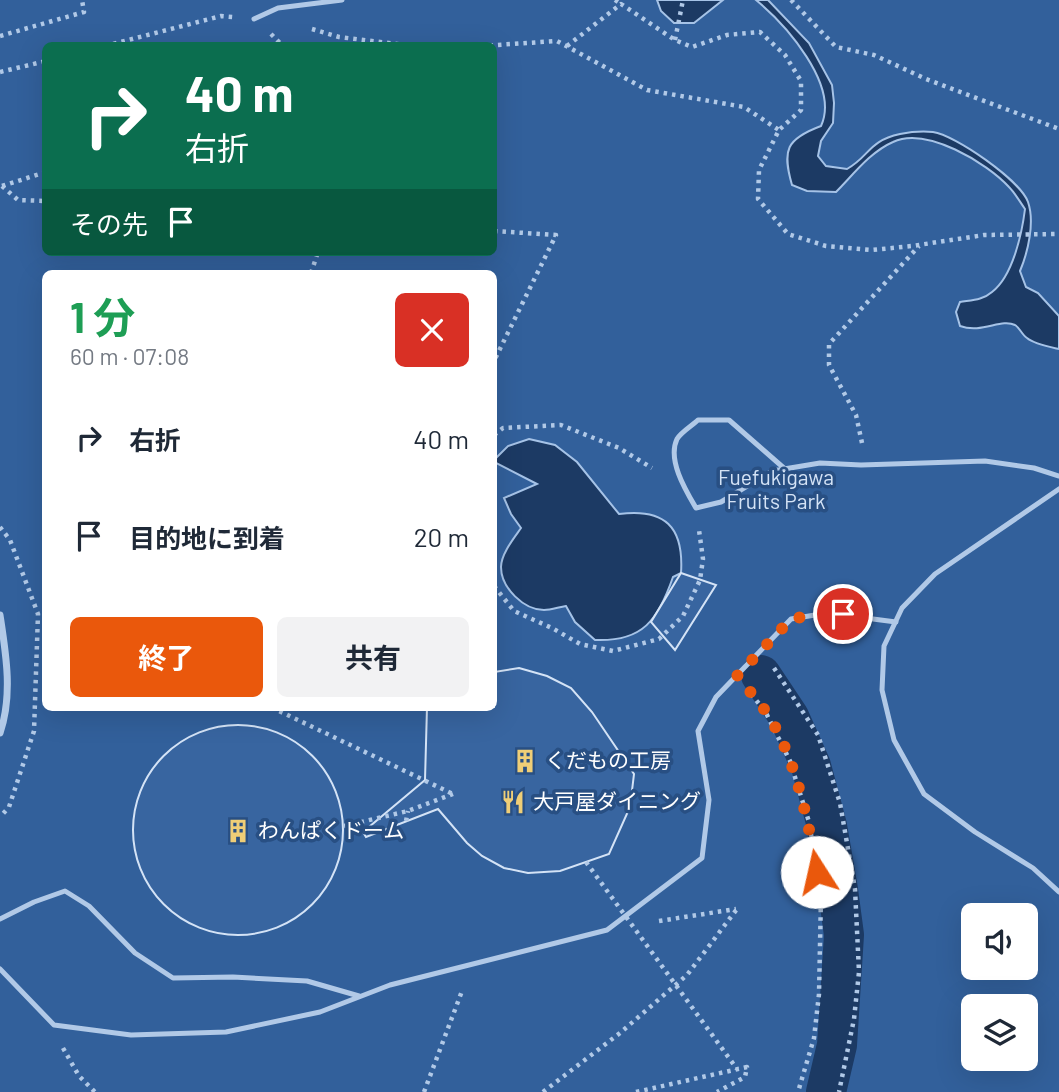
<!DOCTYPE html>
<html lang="ja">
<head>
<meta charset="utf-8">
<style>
  :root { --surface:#fff; --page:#f2f2f3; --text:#1f2937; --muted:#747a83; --accent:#ea580c }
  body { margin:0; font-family:Barlow,"Noto Sans JP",sans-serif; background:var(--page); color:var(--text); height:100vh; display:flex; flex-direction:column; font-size:26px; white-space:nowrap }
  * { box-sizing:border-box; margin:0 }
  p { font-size:23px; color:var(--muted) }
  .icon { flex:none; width:38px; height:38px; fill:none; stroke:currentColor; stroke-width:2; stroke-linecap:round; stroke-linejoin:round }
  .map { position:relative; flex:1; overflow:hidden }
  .panel { position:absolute; left:42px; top:270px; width:455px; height:441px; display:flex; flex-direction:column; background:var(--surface); border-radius:10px; box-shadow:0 7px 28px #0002 }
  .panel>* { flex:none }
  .banner { position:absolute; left:42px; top:42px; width:455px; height:214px; border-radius:10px; box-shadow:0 7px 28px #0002; background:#0b6e4f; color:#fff; overflow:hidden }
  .tools { position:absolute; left:961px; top:903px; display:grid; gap:14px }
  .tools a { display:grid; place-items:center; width:77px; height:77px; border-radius:10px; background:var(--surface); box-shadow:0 7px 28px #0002; font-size:35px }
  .pin { position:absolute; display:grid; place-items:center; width:60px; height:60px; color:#fff; margin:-30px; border:4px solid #fff; border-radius:50%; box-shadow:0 2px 7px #0007 }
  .me { position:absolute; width:77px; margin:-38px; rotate:350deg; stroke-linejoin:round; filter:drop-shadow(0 0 5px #0008) }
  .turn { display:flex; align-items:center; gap:24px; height:147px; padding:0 28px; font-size:32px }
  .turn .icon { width:91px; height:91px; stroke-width:2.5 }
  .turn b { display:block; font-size:49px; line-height:60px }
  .then { display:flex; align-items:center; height:66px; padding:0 28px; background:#0003; gap:14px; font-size:26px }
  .round { display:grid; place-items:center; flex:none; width:74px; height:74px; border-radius:10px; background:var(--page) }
  .summary { display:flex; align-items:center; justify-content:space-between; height:119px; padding:0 28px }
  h1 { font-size:42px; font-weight:700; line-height:52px; color:#1e9e55 }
  .cta { display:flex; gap:14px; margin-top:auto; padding:14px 28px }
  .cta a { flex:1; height:80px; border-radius:10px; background:var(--accent); color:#fff; font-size:28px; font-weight:700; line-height:80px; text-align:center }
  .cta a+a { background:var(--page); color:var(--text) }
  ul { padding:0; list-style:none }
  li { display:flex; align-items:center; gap:21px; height:98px; padding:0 28px }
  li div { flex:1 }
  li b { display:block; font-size:26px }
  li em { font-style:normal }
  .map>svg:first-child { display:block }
</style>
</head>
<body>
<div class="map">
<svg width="1059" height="1092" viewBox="0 0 1059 1092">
  <rect width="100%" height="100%" fill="#284f83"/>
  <path fill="#32609b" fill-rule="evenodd" d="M0,0H1059V1092H0ZM46,46H494V252H46ZM46,273H494V707H46ZM973,915H1026V968H973ZM973,1006H1026V1059H973Z"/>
  <g fill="#1c3a64" stroke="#a6c3e7" stroke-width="2">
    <polygon points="657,0 723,0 694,23 674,23 661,11"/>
    <path d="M756,0H768L809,43L832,85L834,103L833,123L821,141L818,156L826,166L847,169C870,156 868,141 900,134C910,132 923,131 933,132C955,135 1020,180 1028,202C1035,222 1028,252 1020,271L1026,287L1038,293L1059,316V349C1050,347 1034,344 1027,338C1022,335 1020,328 1015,325C1001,318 982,334 960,326L956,312L960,302C972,300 983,300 992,292C1013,276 1022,233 1025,209C1020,202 1015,193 1009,187C987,163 926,126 893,142C870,152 853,175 836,192L807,191L792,185C782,150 786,139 821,126C840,85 785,24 756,0Z"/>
    <path d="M529,439L555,445L577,462L619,514C665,508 684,527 681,573L673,577C658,620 643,642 595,640L575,622L566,606C559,607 551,610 544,610C524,610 501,588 501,567C501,554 514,538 521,528L511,514L504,498L537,484L494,462V460L508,446Z"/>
  </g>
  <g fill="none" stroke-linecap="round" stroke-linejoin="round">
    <polyline stroke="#1c3a64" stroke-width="40" points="761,675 789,717 811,766 827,826 838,890 844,935 837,1045 826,1092"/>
  </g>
  <g fill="#3865a0" stroke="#d4e3f6" stroke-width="2">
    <polygon points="681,573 716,585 675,650 651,622"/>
    <polygon points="519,668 547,676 571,688 592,712 634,774 630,807 609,854 560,871 528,873 504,868 482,856 467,843 438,809 366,837 363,832 425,780 427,707 494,707 494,672"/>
    <circle cx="238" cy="830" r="105"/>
  </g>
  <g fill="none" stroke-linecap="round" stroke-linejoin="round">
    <g stroke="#b1c9e7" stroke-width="4.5" stroke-dasharray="3.5 5" stroke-linecap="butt">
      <polyline points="615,0 621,4"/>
      <polyline points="791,0 836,47 874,55 926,79 1059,129"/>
      <polyline points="312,29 339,37 414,46"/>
      <polyline points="271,34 283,46"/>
      <polyline points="0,36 84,12 82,0"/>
      <polyline points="675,40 683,0"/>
      <polyline points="105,46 221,16 233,17"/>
      <polyline points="481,46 557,41 647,90 744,107 779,130"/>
      <polyline points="567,46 621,4 675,40 692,47 727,35 760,32 785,55 801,81 801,110 779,130 759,170 758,199 788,234 826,246 872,250 912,246 984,235 1059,234"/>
      <polyline points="0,72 46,61"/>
      <polyline points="2,186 18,200 46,201"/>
      <polyline points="2,186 46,172"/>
      <polyline points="494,231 556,235 494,361"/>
      <polyline points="311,273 318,252"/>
      <polyline points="494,435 503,428 561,425 619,448 652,468"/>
      <polyline points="862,443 856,415 829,365 829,344 919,246"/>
      <polyline points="0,527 10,540 38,614 34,731 9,807 0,817"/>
      <polyline points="494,586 514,611 552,628 580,644 613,651 659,639 683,616 700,580 703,559 699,530"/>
      <polyline points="774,668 818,735 840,803 855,889 859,972 854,1019 839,1092"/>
      <polyline points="751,694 765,711 790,761 809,822 821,896 819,994 814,1038 798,1092"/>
      <polyline points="278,707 275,709 453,794"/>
      <polyline points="406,821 408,811"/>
      <polyline points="344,826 408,811 453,794"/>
      <polyline points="659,921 736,909"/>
      <polyline points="63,1048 79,1076 95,1092"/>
      <polyline points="424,1092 462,991"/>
      <polyline points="543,1092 620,1033 687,975 737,909"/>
      <polyline points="636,1092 747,1067 745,1077 717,1092"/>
    </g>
    <g stroke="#b1c9e7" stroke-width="5">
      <polyline points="254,19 278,8 342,0"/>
      <path d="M785,469L729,420H698C693,425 681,432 677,439C667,460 686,491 696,508L721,502L772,471L820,463L861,465L985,461L1034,468L1059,476"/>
      <polyline points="1059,489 935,574 902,608 884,646 882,690 894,740 924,794 975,832 1033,868 1059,892"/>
      <polyline points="0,919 34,902 65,891 89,906 135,953 173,978 233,977 307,981 359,996"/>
      <polyline points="0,969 54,1025 131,1035 226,1032 320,1012 390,985 607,930 702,858 709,800 698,731 716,697 791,619 827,613 896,622"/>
    </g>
    <path stroke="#b1c9e7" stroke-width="7" d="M0,615C6,654 13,695 0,733"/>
    <polyline stroke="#b1c9e7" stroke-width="4.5" stroke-dasharray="3.5 5" stroke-linecap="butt" points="586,862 737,1069"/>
  </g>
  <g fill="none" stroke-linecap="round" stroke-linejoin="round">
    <path stroke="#ea580c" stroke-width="12" stroke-dasharray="0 21.6" d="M817,872C808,820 795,753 764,709C755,697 746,687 737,676L791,619L827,613L843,614"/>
  </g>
  <defs>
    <g id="building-bare" transform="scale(1.89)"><path d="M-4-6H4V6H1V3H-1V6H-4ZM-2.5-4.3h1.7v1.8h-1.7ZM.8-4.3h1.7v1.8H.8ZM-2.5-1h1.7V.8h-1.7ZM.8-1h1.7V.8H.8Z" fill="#efce77" stroke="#284f83" stroke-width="2.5" paint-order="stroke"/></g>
    <g id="restaurant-bare" transform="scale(1.89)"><path d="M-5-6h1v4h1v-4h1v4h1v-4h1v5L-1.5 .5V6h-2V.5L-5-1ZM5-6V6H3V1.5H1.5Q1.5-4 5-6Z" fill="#efce77" stroke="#284f83" stroke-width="2.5" paint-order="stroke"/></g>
  </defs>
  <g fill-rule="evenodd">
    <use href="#building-bare" x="525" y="761"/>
    <use href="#restaurant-bare" x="513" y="802"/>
    <use href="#building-bare" x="238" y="831"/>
  </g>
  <g text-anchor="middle" stroke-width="7" stroke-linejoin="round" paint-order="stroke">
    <g font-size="21" fill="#d4e3f6" stroke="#284f83">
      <text x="776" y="485">Fuefukigawa<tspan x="776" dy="24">Fruits Park</tspan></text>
    </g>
    <g font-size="21" fill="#fff" stroke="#284f83" text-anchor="start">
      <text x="545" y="768">くだもの工房</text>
      <text x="533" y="809">大戸屋ダイニング</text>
      <text x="258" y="838">わんぱくドーム</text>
    </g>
  </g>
</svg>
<div class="tools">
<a><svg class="icon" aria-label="sound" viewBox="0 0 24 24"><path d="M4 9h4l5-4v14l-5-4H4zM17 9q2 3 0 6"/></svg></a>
<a><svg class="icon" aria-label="layers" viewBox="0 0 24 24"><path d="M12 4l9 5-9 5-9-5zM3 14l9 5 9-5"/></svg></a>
</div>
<div class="pin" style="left:843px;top:614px;background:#d93025"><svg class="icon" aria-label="arrive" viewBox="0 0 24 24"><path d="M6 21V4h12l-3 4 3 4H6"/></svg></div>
<svg class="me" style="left:817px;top:872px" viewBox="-20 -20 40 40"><circle r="19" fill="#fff"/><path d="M0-13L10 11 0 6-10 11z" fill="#ea580c"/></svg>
<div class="banner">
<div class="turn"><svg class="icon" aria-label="right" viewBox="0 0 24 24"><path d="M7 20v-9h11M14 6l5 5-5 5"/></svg><div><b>40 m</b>右折</div></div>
<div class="then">その先<svg class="icon" aria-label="arrive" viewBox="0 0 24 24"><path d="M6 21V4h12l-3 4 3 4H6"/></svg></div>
</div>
<section class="panel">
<div class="summary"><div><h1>1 分</h1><p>60 m · 07:08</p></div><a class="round" style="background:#d93025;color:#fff"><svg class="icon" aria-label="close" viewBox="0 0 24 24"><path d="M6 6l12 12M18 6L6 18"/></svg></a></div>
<ul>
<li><svg class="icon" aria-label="right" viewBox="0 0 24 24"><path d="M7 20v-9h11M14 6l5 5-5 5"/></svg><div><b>右折</b></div><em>40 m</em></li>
<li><svg class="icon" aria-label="arrive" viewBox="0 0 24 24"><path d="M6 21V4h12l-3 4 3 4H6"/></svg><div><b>目的地に到着</b></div><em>20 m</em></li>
</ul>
<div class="cta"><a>終了</a><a>共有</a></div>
</section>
</div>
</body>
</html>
